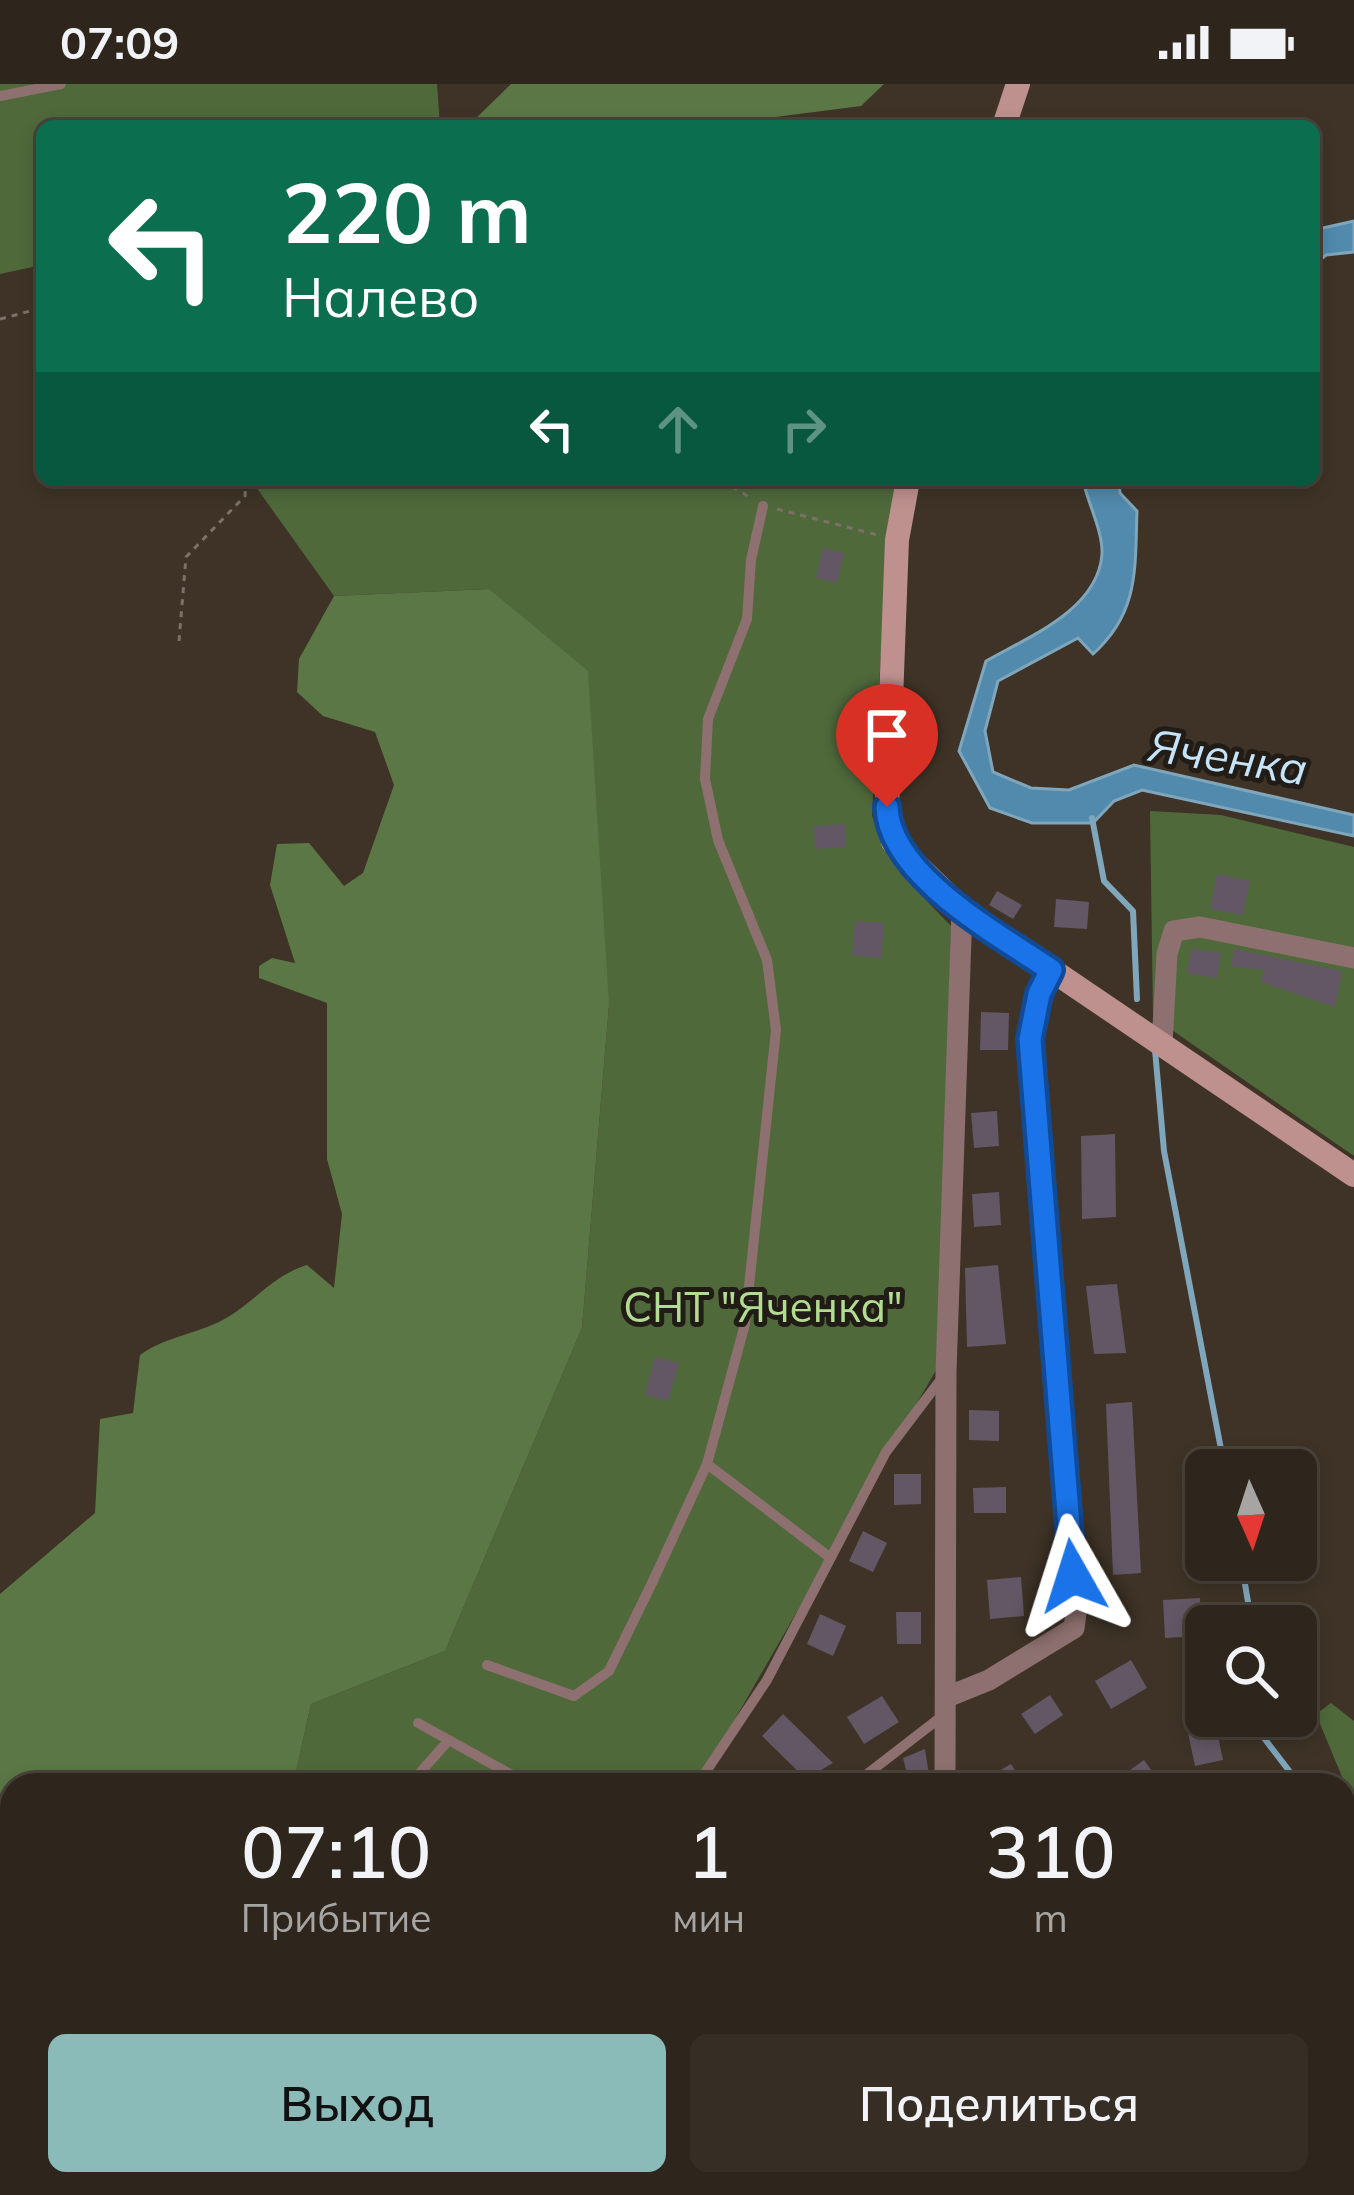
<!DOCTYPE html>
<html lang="ru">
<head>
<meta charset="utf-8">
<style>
  :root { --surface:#2e261c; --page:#362e25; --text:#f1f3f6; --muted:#a7a5a3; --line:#49433b; --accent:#8bbbb9 }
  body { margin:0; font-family:Mulish,sans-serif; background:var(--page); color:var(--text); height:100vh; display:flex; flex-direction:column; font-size:45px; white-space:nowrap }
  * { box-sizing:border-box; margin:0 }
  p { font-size:39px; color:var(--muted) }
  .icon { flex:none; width:66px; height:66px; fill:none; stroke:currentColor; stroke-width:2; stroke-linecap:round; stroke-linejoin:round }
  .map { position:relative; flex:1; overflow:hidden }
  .details { position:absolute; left:0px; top:1689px; width:1356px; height:423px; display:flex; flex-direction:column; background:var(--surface); border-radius:36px 36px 0 0; box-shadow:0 6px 18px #0003,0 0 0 3px var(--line) }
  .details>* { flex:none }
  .top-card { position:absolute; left:36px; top:36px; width:1284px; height:366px; border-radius:18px; box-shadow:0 6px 18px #0003,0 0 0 3px var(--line); background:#0b6e4f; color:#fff; overflow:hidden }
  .needle { width:78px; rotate:177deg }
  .buttons { position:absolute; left:1185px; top:1365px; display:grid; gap:24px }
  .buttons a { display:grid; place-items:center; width:132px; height:132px; border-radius:18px; background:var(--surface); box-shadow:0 6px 18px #0003,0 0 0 3px var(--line); font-size:60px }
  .pin { position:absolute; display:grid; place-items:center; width:102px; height:102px; color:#fff; margin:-123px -51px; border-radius:50% 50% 50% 0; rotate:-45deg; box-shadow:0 0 12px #0007 }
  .pin .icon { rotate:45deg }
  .me { position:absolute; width:132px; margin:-66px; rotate:354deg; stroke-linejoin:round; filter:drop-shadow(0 0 9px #0008) }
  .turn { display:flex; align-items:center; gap:42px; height:252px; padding:0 48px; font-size:54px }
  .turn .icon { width:156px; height:156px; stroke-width:2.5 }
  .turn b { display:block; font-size:84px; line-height:102px }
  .lanes { display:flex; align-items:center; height:114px; padding:0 48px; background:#0003; justify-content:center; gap:60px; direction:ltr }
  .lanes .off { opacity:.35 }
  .eta { display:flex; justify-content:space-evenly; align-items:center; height:204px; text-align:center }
  .eta b { font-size:72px; font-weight:600; line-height:84px }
  .button { display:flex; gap:24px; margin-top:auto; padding:24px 48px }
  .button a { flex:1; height:138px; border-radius:18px; background:var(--accent); color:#111; font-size:48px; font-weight:600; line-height:138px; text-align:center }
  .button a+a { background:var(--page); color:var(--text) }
  .status { display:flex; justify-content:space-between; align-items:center; height:84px; padding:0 60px; background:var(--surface); direction:ltr }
  .status svg { height:33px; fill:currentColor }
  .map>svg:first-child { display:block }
</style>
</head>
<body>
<div class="status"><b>07:09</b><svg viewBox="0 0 49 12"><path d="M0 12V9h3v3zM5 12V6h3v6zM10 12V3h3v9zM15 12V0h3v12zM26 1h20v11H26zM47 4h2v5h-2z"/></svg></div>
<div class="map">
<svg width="1354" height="2111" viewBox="0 0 1354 2111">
  <rect width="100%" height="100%" fill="#3e3326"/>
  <g fill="#4f693b">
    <polygon points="0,0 437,0 440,42 42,42 42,181 0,190"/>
    <polygon points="251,396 898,396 887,458 872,732 901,790 951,842 939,1281 697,1701 293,1701 311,1620 445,1567 582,1244 609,921 489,505 334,512"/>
    <polygon points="1150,727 1221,731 1354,763 1354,1072 1153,933"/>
    <polygon points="1331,1619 1354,1637 1354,1830 1344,1807 1350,1712 1316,1630"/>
    <polygon points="12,2001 12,2097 0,2094 0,2031"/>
    <polygon points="24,2100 521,2100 510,2111 69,2111"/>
  </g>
  <g fill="#5b7745">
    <polygon points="511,0 884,0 861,22 707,42 468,42"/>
    <path d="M489,505L588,587L609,921L582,1244L445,1567L311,1620L293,1701H12V2001L0,2031V1510L95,1429L100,1335L133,1329L140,1271C168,1251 200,1250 228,1233C258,1215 272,1192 307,1181L334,1204L342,1130L327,1075V919L259,894V882L272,874L295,879L270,801L277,760L309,759L344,802L363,789L394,701L375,648L323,632L297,608L299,575L334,512Z"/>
  </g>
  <g fill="#518aad" stroke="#80a6bc" stroke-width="3">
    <polygon points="1354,137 1354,168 1326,171 1314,181 1314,146"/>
    <path d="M1089,396H1119L1120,409L1137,427C1135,485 1139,529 1093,570L1078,554L998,597L985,647L993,688L1031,704L1069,706L1134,681L1354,731V752L1142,706L1114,717L1093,739H1032L990,724L959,667L986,577C1028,553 1098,526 1102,470C1103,450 1090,423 1085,404Z"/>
  </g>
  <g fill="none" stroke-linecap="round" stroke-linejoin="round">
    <g stroke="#80a6bc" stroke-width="6">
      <polyline points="1092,734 1104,797 1133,827 1137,915"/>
      <polyline points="1155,966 1164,1067 1225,1386"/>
      <polyline points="1241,1476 1252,1542"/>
      <polyline points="1262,1632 1264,1654 1300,1701"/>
      <polyline points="1344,1843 1344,1849"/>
      <polyline points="1344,2059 1351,2111"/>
    </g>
  </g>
  <g fill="#635765">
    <polygon points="823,464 844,469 837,499 816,494"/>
    <polygon points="845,740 846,763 815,765 814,742"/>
    <polygon points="1217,790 1250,797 1243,831 1210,825"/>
    <polygon points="997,807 1022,821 1013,835 989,821"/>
    <polygon points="1056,815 1089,818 1087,845 1054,843"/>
    <polygon points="855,837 884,839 881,874 852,872"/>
    <polygon points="1191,865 1221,869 1217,894 1187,889"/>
    <polygon points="1234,865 1342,887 1335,923 1261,898 1264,886 1231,882"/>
    <polygon points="981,928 1009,929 1008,966 980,966"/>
    <polygon points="997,1027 999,1062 974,1064 971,1029"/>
    <polygon points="1115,1050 1116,1133 1082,1135 1081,1052"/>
    <polygon points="999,1108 1001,1141 974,1143 972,1110"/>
    <polygon points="998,1181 1006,1260 967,1263 965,1184"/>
    <polygon points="1117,1200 1126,1269 1094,1270 1086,1202"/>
    <polygon points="655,1273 679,1279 668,1317 645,1311"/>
    <polygon points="1132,1318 1141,1489 1113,1491 1106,1320"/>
    <polygon points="969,1326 999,1327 999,1357 969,1356"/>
    <polygon points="894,1390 921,1390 921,1420 894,1421"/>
    <polygon points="1006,1403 1006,1429 974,1429 973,1404"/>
    <polygon points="863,1447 887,1459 873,1488 849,1477"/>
    <polygon points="1021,1493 1024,1532 990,1535 987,1496"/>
    <polygon points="1200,1514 1202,1552 1165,1554 1163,1516"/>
    <polygon points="896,1528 921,1528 921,1560 897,1560"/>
    <polygon points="820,1530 846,1542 833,1572 807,1560"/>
    <polygon points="1131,1576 1147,1604 1111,1625 1095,1597"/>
    <polygon points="1050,1611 1063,1631 1035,1650 1021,1630"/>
    <polygon points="882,1612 899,1638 864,1660 847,1633"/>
    <polygon points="783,1630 833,1679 806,1695 762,1652"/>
    <polygon points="1216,1643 1223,1676 1195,1682 1188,1649"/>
    <polygon points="925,1665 930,1698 910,1701 903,1674"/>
    <polygon points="1144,1676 1156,1693 1145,1701 1109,1701"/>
    <polygon points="1011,1680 1024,1701 975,1701"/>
  </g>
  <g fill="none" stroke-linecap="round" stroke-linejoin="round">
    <g stroke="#7b7166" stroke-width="3" stroke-dasharray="6 6" stroke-linecap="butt">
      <polyline points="0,235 42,224"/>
      <polyline points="722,396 752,415"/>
      <polyline points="777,425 878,451"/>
      <polyline points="179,557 186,473 245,412 246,396"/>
    </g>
    <g stroke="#8d706f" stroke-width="10">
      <polyline points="0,12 61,0"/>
      <polyline points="707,1380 828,1472"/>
      <polyline points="487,1581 574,1612 609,1587 652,1499 707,1380 745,1240 776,946 767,876 718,756 705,695 708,635 747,535 751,476 763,422"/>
      <polyline points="418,1639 530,1701"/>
      <polyline points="409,1701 449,1656"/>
      <polyline points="697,1701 767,1596 886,1368 942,1294"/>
      <polyline points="853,1701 941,1633"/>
    </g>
    <g stroke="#8d706f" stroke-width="21">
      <polyline points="1162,961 1167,870 1174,847 1200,843 1354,874"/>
      <polyline points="947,1613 989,1596 1074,1544 1077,1522 1033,1037 1031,955 1039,910 1051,886"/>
      <polyline points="945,1701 946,1288 962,825"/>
      <polyline points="765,2111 774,2100"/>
      <polyline points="998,2111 1008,2100"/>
    </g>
    <g stroke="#be918f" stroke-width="24">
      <polyline points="1004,42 1018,0"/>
      <polyline points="908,396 897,456 887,723 893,758 962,825 1354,1091"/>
    </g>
  </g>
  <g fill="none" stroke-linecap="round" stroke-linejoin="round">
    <g stroke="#114b97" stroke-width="30">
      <path id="route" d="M887,723C889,791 999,851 1051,886L1039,910L1030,955L1073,1492"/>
    </g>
    <use href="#route" stroke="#1a73e8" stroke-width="21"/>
  </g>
  <g text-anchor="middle" stroke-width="10" stroke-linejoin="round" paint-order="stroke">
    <g font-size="42" fill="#b1dc91" stroke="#211c16">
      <text x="763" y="1238">СНТ "Яченка"</text>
    </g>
    <g font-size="45" font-style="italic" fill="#c5e4f9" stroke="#211c16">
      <text transform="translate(1228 673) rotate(9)" y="16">Яченка</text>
    </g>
  </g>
</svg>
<div class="buttons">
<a><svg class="needle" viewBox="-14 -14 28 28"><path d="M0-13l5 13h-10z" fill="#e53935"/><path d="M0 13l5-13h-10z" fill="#a7a5a3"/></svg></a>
<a><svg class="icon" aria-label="search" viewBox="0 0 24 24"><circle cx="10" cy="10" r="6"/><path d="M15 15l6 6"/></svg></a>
</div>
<div class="pin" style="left:887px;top:723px;background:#d93025"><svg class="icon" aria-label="arrive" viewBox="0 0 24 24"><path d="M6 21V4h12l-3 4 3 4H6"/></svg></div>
<svg class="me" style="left:1073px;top:1492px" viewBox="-20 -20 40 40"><path d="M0-17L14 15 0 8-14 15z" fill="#1a73e8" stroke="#fff" stroke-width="4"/></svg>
<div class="top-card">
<div class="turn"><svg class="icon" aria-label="left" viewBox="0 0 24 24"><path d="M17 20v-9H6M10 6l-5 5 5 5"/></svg><div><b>220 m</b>Налево</div></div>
<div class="lanes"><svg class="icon" aria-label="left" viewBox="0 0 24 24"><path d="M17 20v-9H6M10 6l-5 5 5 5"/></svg><svg class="icon off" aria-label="ahead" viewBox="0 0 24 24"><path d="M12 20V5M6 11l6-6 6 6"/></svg><svg class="icon off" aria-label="right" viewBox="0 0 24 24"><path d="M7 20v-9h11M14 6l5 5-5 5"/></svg></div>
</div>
<section class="details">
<div class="eta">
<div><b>07:10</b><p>Прибытие</p></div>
<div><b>1</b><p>мин</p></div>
<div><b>310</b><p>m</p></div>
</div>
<div class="button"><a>Выход</a><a>Поделиться</a></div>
</section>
</div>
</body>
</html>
